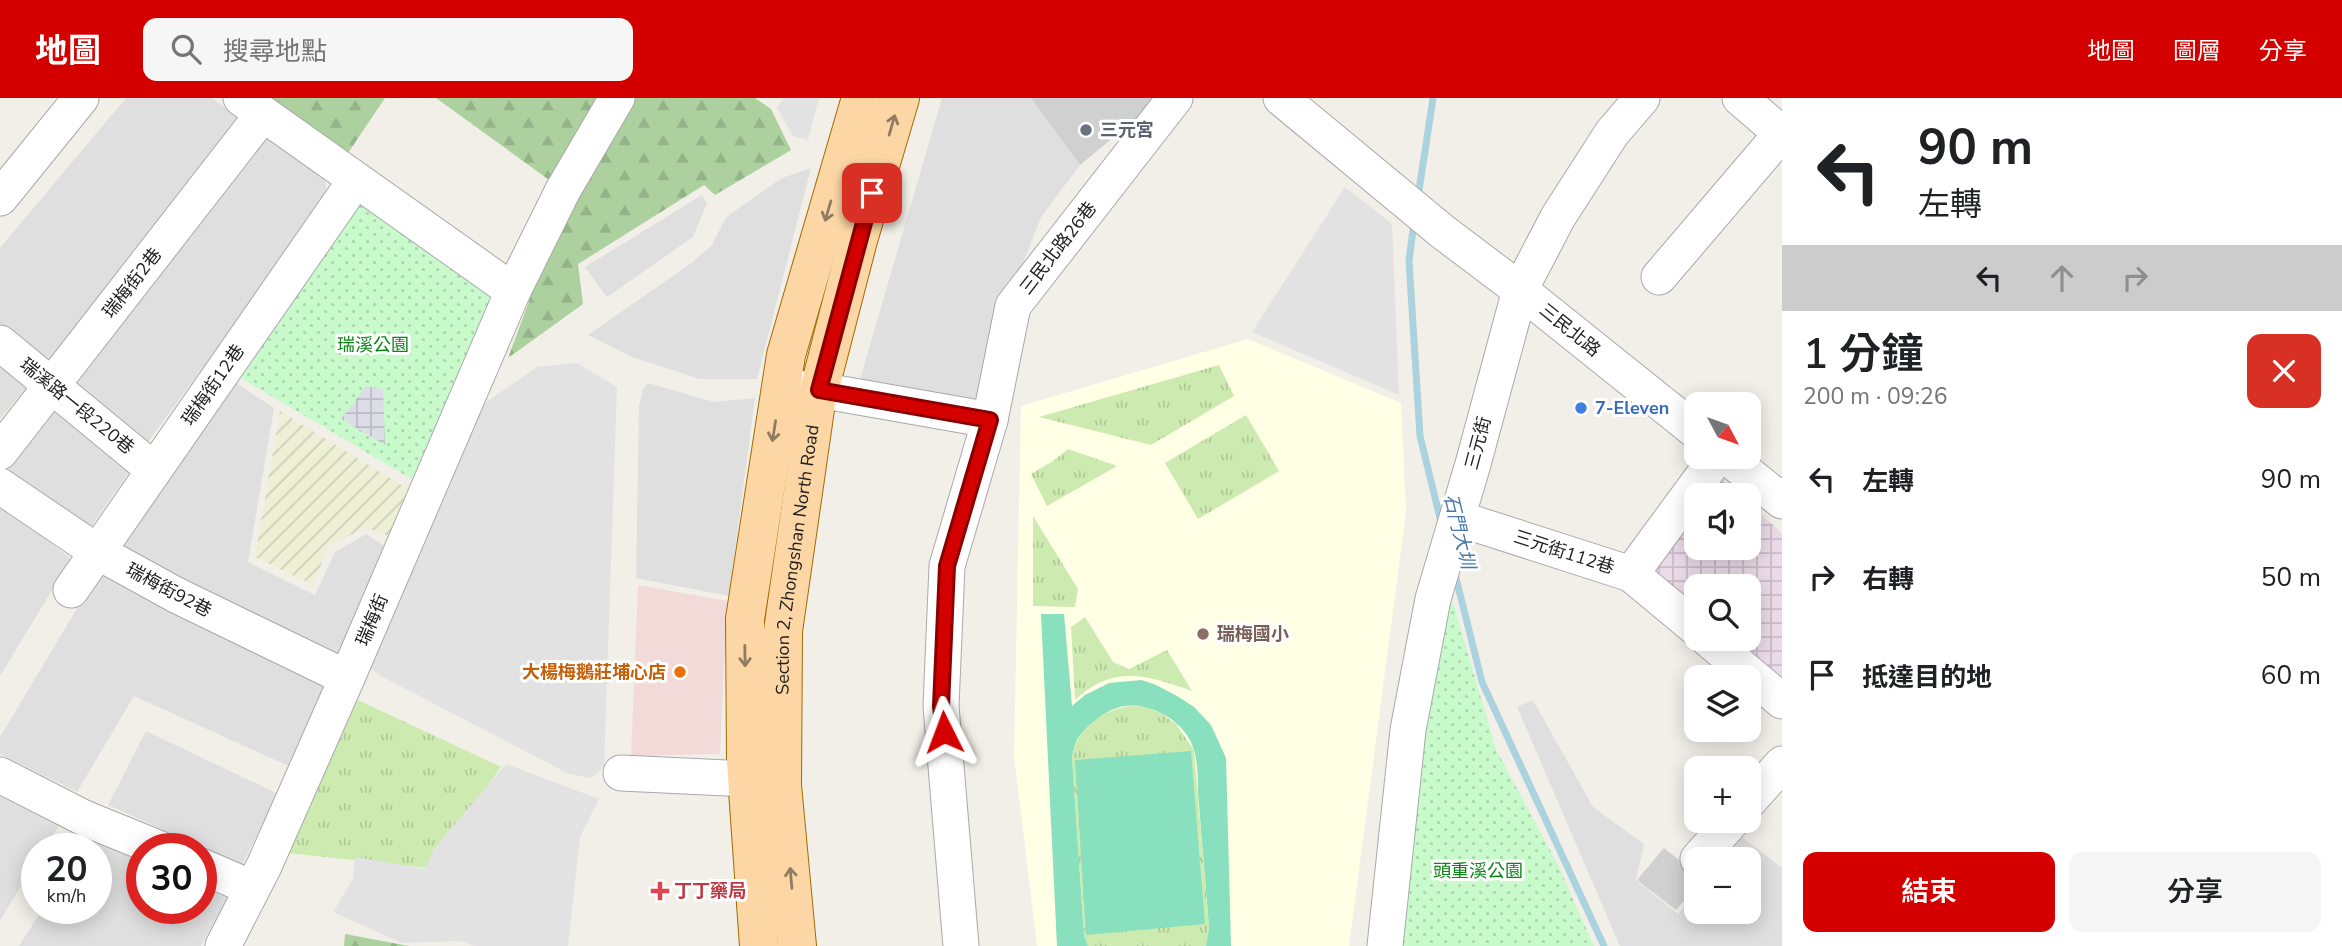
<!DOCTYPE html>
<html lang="zh-TW">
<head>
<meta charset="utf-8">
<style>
  :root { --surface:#fff; --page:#f6f6f6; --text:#202124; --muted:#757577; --accent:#d40000 }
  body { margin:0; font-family:"Nunito Sans","Noto Sans TC",sans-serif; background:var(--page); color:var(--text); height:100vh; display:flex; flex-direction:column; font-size:26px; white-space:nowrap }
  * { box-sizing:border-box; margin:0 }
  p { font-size:23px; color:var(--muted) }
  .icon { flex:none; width:38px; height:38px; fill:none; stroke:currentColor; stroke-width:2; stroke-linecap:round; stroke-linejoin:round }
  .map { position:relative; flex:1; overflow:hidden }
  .side { display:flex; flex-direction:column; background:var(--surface); width:560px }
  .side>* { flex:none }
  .top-card { background:#fff; color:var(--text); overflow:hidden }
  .needle { width:46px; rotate:131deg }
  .buttons { position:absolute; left:1684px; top:294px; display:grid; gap:14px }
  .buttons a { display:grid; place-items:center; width:77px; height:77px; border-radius:14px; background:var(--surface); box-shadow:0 4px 18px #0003; font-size:35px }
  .speed { position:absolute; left:21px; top:735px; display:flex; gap:14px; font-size:35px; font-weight:700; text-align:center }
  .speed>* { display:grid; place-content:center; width:91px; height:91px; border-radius:50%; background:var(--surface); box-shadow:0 4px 18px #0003; line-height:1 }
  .speed small { font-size:18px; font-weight:400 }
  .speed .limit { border:10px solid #d22; background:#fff; color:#111 }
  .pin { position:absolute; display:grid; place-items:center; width:60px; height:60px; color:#fff; margin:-30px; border-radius:14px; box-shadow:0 4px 10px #0006 }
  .me { position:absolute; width:77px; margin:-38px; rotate:357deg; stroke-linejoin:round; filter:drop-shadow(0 0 5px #0008) }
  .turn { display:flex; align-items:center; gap:24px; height:147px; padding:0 21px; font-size:32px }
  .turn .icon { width:91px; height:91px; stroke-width:2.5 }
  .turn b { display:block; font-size:49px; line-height:60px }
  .lanes { display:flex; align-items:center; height:66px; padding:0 21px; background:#0003; justify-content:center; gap:35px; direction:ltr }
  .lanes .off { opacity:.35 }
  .round { display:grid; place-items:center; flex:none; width:74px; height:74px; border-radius:14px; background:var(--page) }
  .head { display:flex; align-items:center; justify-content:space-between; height:119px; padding:0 21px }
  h1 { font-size:42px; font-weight:600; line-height:52px }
  .cta { display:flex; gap:14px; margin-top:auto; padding:14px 21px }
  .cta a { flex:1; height:80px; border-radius:14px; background:var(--accent); color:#fff; font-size:28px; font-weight:600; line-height:80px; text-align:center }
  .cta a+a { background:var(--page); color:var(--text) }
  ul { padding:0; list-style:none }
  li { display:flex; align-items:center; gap:21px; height:98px; padding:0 21px }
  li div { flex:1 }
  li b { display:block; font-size:26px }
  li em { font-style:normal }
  header { display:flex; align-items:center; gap:42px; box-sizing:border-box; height:98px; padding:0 35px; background:var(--accent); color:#fff }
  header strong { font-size:33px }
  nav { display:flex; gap:38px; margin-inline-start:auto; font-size:24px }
  .search { width:490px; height:63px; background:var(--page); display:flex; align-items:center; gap:18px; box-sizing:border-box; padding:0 24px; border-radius:14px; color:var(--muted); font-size:26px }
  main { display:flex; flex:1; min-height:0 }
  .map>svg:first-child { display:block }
</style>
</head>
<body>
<header>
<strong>地圖</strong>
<div class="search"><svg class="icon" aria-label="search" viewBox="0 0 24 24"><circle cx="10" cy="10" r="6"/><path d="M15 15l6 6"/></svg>搜尋地點</div>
<nav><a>地圖</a><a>圖層</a><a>分享</a></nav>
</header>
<main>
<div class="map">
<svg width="1782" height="848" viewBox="0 0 1782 848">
  <defs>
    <pattern id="industrial-grid" width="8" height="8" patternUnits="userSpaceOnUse" patternTransform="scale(1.75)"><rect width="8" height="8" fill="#ebdbe8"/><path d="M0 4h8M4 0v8" fill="none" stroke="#c9bcc7"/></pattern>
    <pattern id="farmland-furrows" width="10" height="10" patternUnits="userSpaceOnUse" patternTransform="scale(1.75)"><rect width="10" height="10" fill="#eef0d5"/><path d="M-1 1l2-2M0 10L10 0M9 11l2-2" fill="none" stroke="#ccceb7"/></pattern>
    <pattern id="grass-tufts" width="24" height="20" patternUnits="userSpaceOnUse" patternTransform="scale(1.75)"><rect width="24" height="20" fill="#cdebb0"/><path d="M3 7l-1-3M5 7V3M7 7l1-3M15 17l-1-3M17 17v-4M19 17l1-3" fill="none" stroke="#b0c997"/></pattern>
    <pattern id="forest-firs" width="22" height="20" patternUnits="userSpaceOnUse" patternTransform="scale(1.75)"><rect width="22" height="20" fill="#add19e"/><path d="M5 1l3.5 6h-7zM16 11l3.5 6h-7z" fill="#95b388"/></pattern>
    <pattern id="park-dots" width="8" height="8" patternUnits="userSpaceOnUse" patternTransform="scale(1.75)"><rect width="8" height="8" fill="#c8facc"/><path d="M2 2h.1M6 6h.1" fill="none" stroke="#acd6af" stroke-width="1.8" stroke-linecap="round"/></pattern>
    <pattern id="plaza-grid" width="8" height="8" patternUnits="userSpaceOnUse" patternTransform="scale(1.75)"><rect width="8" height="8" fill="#dddde8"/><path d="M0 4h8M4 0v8" fill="none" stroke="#bdbdc7"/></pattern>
  </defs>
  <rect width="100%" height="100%" fill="#f2efe9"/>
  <g fill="#e0dfdf">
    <polygon points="126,0 211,0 240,20 49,265 0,227 0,150"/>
    <polygon points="942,0 1031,0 1080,67 1041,119 1004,213 984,310 858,288"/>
    <polygon points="266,36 325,82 327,94 301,137 147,345 70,285"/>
    <polygon points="811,70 757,281 700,281 632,259 588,237 693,164 712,147 726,119 782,80"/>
    <polygon points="702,97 707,105 693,139 607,199 585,169"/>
    <polygon points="0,264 27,288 0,321"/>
    <polygon points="233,283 274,310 248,464 315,497 335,454 366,436 385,448 340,563 111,450"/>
    <polygon points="648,285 714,304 755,300 729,498 636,480 639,308 643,291"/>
    <polygon points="56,310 132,370 87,434 5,373"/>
    <polygon points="0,405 71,461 0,578"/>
    <polygon points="100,472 330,586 293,670 134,598 77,694 0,656 0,639"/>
    <polygon points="1533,602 1593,709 1644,746 1636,782 1678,816 1696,795 1696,814 1748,814 1748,761 1724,761 1742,739 1782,770 1782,848 1620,848 1517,609"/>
    <polygon points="146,633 278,696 242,767 108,707"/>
    <polygon points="0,696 60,726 44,751 37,751 37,763 0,822"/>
    <polygon points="86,741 142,764 142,810 201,810 201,789 227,800 201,848 19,848 43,810 96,810 96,751 80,751"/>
  </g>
  <polygon fill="#f2dad9" points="638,487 727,503 720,656 631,658"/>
  <g fill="url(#industrial-grid)">
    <polygon points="1720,380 1739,397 1708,397"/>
    <polygon points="1748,405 1782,435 1782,579 1736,541 1748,541 1748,488 1696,488 1696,507 1654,472 1696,414 1696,450 1748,450"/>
  </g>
  <polygon fill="#ffffe5" points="1248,241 1401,305 1406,414 1349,848 1037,848 1014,657 1021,308"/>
  <g fill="#d0d0d0">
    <polygon points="1031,0 1161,0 1080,67"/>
    <polygon points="1664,750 1696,776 1696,789 1676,812 1637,782"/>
  </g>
  <polygon fill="url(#farmland-furrows)" points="280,313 408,391 389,438 365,429 328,449 313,487 255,459"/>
  <g fill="url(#grass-tufts)">
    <polygon points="1219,267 1234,298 1151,347 1039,319"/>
    <polygon points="1246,317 1279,373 1198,421 1165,365"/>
    <polygon points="1068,351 1117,368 1047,408 1031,376 1053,363"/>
    <polygon points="1033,418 1078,491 1075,509 1033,508"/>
    <path d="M1085,519L1113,564L1129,571L1167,552L1192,593C1147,577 1113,566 1075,602L1071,529Z"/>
    <polygon points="358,602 501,669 429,770 287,755"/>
    <path d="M1132,608L1147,609L1162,616L1176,626L1194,652L1209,830L1206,848H1088L1084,837L1072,660C1074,655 1074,648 1077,643C1087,624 1111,609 1132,608Z"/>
  </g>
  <g fill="url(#forest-firs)">
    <polygon points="241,0 385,0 338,70"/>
    <polygon points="436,0 617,0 563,92"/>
    <polygon points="630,0 755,0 771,11 791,52 715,97 704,87 578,166 583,206 508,260 540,174"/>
    <polygon points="345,836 409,848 344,848"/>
  </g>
  <g fill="url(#park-dots)">
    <polygon points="360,99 500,198 415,383 234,276"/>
    <polygon points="1449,491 1496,651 1558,767 1594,848 1397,848 1407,726"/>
  </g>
  <g fill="#88e0be">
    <path d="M1041,516H1064L1072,608L1085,597L1109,585L1141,582L1154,586L1177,598L1194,609L1211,627L1226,660L1231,848H1206L1209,830C1206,789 1202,747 1199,706C1197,689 1199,669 1194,652C1186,623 1146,600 1117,610C1102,615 1083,630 1076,644C1074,649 1073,655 1072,660L1084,837L1088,848H1057Z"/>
    <polygon points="1191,653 1205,826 1086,837 1075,662"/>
  </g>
  <g fill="#e2e2e2">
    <polygon points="784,0 819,0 808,42 793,38 777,10"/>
    <polygon points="1345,89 1392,126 1399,297 1252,234"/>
    <polygon points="577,265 617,289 604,669 591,680 569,676 379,577 367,566 481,308 537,269"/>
    <polygon points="506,666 599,701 580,739 568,848 475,848 460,843 402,845 333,814 353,781 355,759 425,771 434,750"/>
  </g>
  <polygon fill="url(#plaza-grid)" points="366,288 383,291 385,347 341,321"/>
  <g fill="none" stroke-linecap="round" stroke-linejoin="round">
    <g stroke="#aad3df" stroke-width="7">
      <polyline points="1418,99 1433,0"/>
      <polyline points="1414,124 1409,163 1420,338 1441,424"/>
      <polyline points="1455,476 1482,584 1604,848"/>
    </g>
    <g stroke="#a9a9a9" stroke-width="37">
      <g id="minor">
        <polyline points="241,0 513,193"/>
        <polyline points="1281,0 1443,134 1520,192 1696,333"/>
        <polyline points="1740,0 1782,36"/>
        <polyline points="0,100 81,0"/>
        <polyline points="1659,179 1781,36"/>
        <polyline points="0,245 154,372"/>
        <polyline points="790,290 819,292 990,322"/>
        <polyline points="0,354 263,16"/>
        <polyline points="1727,359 1782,403"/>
        <polyline points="0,388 96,453 176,497 347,580"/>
        <polyline points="1457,420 1631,476 1696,530"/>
        <polyline points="1631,476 1717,359"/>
        <polyline points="71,492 355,83"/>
        <polyline points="1708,541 1782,603"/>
        <polyline points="621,675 748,681"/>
        <polyline points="0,677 84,720 160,751"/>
        <polyline points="1748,704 1782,666"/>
        <polyline points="1698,761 1732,723"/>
        <polyline points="201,768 252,790"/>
        <polyline points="223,848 264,768 347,580 513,193 563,92 617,0"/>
        <polyline points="961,848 941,608 947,468 990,322 1013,208 1175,0"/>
        <polyline points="1385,848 1408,632 1433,501 1473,366 1520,192 1558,119 1612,35 1642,0"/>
      </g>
    </g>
    <g stroke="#a06b00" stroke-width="40">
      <g id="major">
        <polyline points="759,848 746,664 745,521 786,257 861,0"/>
        <path id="s1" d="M797,848L782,687L783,533L816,304L858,142L900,0"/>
      </g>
    </g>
    <use href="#minor" stroke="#fff" stroke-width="35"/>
    <use href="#major" stroke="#fcd6a4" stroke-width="38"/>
  </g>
  <defs><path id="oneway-shaft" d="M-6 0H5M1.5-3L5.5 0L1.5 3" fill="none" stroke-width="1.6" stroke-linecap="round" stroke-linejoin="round" transform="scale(1.75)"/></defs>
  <g stroke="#8f7c63">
    <use href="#oneway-shaft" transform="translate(892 27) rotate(-74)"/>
    <use href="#oneway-shaft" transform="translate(828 113) rotate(106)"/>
    <use href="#oneway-shaft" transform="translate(774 333) rotate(99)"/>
    <use href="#oneway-shaft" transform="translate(745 558) rotate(89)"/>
    <use href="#oneway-shaft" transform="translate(791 780) rotate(-95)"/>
  </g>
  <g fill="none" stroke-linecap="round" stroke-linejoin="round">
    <g stroke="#8a0000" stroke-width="18">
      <polyline id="route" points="872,95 819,292 990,322 947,468 941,608 944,634"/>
    </g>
    <use href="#route" stroke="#d40000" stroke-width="12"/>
  </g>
  <circle fill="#6b7280" stroke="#fff" stroke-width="2.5" cx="1086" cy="32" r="7"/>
  <circle fill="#3f7fe0" stroke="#fff" stroke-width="2.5" cx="1581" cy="310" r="7"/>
  <circle fill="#8d6e63" stroke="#fff" stroke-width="2.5" cx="1203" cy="536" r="7"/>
  <circle fill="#e8710a" stroke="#fff" stroke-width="2.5" cx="680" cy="574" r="7"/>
  <path fill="#e0444e" stroke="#fff" stroke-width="2.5" d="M656.5 782.5h7v7h7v7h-7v7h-7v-7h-7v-7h7z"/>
  <g text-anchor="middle" stroke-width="6" stroke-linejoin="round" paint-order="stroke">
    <g font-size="18" font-weight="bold" fill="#5b616d" stroke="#fff" text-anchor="start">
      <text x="1100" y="38">三元宮</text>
    </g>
    <g font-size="18" fill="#222" stroke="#fff">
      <text transform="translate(1058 150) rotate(-52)" y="6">三民北路26巷</text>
      <text transform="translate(132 185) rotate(-52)" y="6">瑞梅街2巷</text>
      <text transform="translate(1570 232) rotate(39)" y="6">三民北路</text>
      <text transform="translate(213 287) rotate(-55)" y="6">瑞梅街12巷</text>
      <text transform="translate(77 308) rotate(39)" y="6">瑞溪路一段220巷</text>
      <text transform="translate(1478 345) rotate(-75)" y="6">三元街</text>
      <text transform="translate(1564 454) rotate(18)" y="6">三元街112巷</text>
      <text dy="6" stroke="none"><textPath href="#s1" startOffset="388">Section 2, Zhongshan North Road</textPath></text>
      <text transform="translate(169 492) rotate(28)" y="6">瑞梅街92巷</text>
      <text transform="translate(372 522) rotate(-67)" y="6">瑞梅街</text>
    </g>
    <g font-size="18" fill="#0c8416" stroke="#fff">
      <text x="373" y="253">瑞溪公園</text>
      <text x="1478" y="779">頭重溪公園</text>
    </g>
    <g font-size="18" font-weight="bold" fill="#366cbe" stroke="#fff" text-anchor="start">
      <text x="1595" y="316">7-Eleven</text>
    </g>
    <g font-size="18" font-weight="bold" fill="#785e54" stroke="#fff" text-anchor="start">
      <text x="1217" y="542">瑞梅國小</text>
    </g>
    <g font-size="18" font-weight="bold" fill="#c56008" stroke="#fff" text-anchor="end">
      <text x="666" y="580">大楊梅鵝莊埔心店</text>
    </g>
    <g font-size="18" font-weight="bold" fill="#be3a42" stroke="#fff" text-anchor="start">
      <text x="674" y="799">丁丁藥局</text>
    </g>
    <g font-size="19" font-style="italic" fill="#4a7aab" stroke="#fff">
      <text transform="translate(1460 433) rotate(76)" y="7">石門大圳</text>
    </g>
  </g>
</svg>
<div class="buttons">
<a><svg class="needle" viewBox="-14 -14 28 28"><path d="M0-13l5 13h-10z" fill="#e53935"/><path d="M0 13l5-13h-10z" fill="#757577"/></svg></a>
<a><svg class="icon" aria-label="sound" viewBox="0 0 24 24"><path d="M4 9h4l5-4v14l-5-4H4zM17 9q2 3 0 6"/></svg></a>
<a><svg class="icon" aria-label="search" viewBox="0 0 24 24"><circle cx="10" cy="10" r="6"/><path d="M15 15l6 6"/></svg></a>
<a><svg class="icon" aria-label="layers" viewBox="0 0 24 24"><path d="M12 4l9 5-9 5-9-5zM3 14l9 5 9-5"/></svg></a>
<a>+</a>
<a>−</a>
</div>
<div class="speed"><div>20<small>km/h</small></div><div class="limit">30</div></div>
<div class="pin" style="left:872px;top:95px;background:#d93025"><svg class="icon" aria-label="arrive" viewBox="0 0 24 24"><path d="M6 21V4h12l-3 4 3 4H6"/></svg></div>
<svg class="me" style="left:944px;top:634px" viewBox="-20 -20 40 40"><path d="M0-17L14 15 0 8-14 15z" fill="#d40000" stroke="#fff" stroke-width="4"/></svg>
</div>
<section class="side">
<div class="top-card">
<div class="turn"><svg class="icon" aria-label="left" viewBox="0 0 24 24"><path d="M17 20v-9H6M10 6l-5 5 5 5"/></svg><div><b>90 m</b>左轉</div></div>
<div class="lanes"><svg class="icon" aria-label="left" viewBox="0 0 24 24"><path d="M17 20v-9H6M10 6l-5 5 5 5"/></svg><svg class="icon off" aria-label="ahead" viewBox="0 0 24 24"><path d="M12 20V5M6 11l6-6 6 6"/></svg><svg class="icon off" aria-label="right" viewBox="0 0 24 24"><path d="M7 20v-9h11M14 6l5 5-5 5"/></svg></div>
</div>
<div class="head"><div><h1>1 分鐘</h1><p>200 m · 09:26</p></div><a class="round" style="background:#d93025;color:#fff"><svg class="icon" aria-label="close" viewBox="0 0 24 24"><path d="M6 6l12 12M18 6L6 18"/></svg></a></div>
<ul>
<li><svg class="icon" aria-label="left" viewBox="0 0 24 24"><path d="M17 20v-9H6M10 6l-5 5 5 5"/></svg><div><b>左轉</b></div><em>90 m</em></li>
<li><svg class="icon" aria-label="right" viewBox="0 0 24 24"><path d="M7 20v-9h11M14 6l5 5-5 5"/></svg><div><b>右轉</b></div><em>50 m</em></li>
<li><svg class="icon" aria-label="arrive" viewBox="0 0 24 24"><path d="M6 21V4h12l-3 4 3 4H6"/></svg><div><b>抵達目的地</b></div><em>60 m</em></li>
</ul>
<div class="cta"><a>結束</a><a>分享</a></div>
</section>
</main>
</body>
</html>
